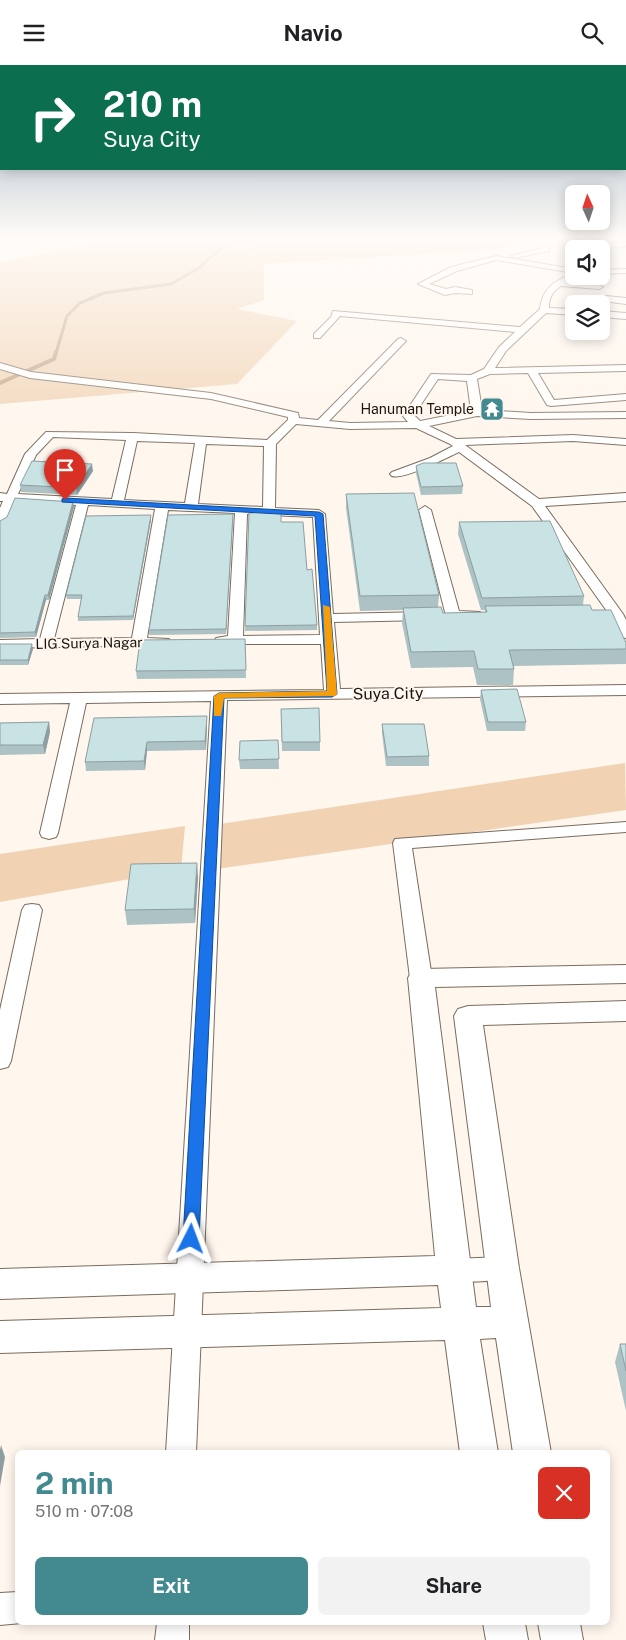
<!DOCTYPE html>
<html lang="en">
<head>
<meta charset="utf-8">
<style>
  :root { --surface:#fff; --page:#f2f2f2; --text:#202124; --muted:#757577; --accent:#428990 }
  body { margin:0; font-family:"Public Sans",sans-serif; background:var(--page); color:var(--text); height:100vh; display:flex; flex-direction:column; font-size:19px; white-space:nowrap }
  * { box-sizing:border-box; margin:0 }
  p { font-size:16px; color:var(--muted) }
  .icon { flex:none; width:28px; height:28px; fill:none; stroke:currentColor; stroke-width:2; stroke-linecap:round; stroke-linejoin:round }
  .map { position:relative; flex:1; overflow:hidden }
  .panel { position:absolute; left:15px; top:1385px; width:595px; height:175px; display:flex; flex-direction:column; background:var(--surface); border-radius:8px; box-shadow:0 2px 12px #0003 }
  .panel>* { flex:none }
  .hud { position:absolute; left:0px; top:0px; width:626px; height:105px; box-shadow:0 2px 12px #0003; background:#0b6e4f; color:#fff; overflow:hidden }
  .needle { width:32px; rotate:357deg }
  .fabs { position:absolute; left:565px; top:120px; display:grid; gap:10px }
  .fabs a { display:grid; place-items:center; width:45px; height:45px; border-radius:8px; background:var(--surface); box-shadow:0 2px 12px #0003; font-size:25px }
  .pin { position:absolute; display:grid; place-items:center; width:42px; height:42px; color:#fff; margin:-51px -21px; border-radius:50% 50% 50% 0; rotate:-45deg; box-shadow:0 0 5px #0007 }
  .pin .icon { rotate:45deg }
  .me { position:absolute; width:55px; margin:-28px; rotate:3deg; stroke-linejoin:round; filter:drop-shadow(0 0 4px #0008) }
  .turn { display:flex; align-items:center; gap:18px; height:105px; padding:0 20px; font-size:22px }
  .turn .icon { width:65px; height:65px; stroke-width:2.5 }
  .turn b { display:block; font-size:35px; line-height:42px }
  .round { display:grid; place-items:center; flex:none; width:52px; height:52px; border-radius:8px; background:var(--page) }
  .head { display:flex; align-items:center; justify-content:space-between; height:85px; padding:0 20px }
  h1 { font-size:30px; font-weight:700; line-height:38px; color:var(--accent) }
  .action { display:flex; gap:10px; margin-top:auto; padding:10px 20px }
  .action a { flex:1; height:58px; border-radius:8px; background:var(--accent); color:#fff; font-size:20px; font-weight:700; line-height:58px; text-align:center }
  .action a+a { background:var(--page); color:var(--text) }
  header { display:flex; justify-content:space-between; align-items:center; height:65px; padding:0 20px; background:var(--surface); font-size:22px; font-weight:700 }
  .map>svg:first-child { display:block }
</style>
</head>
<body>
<header><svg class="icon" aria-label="menu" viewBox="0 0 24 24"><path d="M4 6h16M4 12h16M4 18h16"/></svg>Navio<svg class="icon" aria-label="search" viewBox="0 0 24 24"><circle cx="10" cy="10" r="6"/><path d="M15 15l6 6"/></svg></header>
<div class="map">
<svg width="626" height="1575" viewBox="0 0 626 1575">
  <rect width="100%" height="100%" fill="#fff6ed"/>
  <g fill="#f1d3b4">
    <polygon points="119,173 534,173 502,184 264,199 264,235 237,244 297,256 237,319 0,339 0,197"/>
    <polygon points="625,698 626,745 217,804 220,759"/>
    <polygon points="185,761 181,805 0,837 0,789"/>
  </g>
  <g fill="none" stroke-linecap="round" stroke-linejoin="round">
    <polyline stroke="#bea081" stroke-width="3" points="56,288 67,251 80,238 104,228 171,219 199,203 223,181 258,173"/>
    <polyline stroke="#bea081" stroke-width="4" points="0,318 54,294 56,287"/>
    <g stroke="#796c5e" stroke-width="2">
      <g id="minor">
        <polygon points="626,177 626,181 592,184 582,182 589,179"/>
        <polygon points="546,182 549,182 549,186 515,193 511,191"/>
        <polygon points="496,191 574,204 574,208 496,195 457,206 429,219 446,224 455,222 472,225 472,229 455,228 445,230 418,219 451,202"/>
        <polygon points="626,204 626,208 601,209 601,205"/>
        <path d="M574,209V211H578L567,216L599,220L603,222L599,224L561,221C552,227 549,232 549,243L574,244V250L546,248L506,286L495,303L626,300V306L538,308L554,335L626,329V335L551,341L547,340L528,308L490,309L477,314L482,345L531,348L626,347V353L531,354L477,351L429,361L456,374L573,370L626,374V380L573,376L465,380L539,434L626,428V436L545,441L623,549L626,555V573L621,572L609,549L532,441L459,387C446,393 404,415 392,411L390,409L392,407L430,393L453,381L450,379L416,363L350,364L296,359L276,379L275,443L319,445L325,449L333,549L427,547L432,548L434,551L432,554L427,555L334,557L340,624L626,620V630L227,635L196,1388H166L211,636L86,638L58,768L56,772L49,774L42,772L40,768L70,638L0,639V629L324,625L321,579H216L214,576L216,573L228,571L235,448L168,445L147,573L169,574L171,577L169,580L0,583V575L40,574L76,440L15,436L6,456L0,460V443L3,436H0V428L7,429L25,389L46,367L133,368L267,375L288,355V352L211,334L30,313L0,304V298L31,307L211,328L298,348L299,353L318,355L398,274L401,273L406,276L404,278L329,356L350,358L408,357L403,351L431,309L471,310L484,304L499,282L515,267L340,251L320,273H314V269L331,252L333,246L520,262L540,244C542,224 555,214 574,209ZM438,314L467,316L471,346L420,356L414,350ZM53,372L126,375L112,434L18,429L36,390ZM137,376L195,378L185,438L124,435ZM206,379L264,381L263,442L198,439ZM88,440L155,444L132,573L54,574ZM247,449L313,452L320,570L243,571Z"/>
        <polygon points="606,231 626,233 626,239 603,236 602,234"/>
        <polygon points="601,246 626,248 626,254 601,252"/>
        <polygon points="425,441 431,445 459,546 480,547 482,550 480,553 448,554 446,551 419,445"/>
        <polygon points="626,757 626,767 412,783 432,913 428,918 421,920 414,918 410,913 393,778 395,774"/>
        <polygon points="32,839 39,840 42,845 11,996 8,1002 0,1004 0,945 22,845 25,840"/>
        <path d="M502,1192L511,1195L515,1203L511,1211C495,1217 460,1219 444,1213L440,1205L444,1197L453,1194Z"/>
        <polygon points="18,1527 18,1558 22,1558 0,1560 0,1528"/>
        <polygon points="157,1558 189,1558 189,1575 155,1575"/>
      </g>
    </g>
    <g stroke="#796c5e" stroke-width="2">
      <g id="tertiary">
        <polygon points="626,900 626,918 435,922 476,1242 491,1242 454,951 458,944 468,941 626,936 626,956 483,960 519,1203 551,1388 513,1388 496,1273 480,1274 498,1388 460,1388 445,1275 0,1288 0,1256 441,1243 438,1220 0,1234 0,1204 435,1191 408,913 412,906 421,904"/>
        <polygon points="483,1558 525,1558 528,1575 486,1575"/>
        <polygon points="538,1558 580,1558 583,1575 541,1575"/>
      </g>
    </g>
    <use href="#minor" fill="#fff" fill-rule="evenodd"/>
    <use href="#tertiary" fill="#fff" fill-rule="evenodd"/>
  </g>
  <g fill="#adc2c4">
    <polygon points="416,401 463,421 462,429 421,430 416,408"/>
    <polygon points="93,406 77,430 21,427 20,420"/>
    <polygon points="346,429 439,530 438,542 443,548 485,547 485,545 481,545 458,469 459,457 584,531 583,540 592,545 626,584 626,599 514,601 514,604 513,620 477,620 473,602 411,603 402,558 403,545 360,546 346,443"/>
    <polygon points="74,442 49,535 46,535 36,572 0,573 0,456"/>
    <polygon points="253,448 281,457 307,505 317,560 317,565 245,566"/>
    <polygon points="233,453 226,569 149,570 149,565"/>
    <polygon points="151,455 133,555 78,556 78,552 81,534 67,534 66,530"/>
    <polygon points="245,574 246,613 137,614 136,606"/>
    <polygon points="0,579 33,584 28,600 0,600"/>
    <polygon points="481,625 526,657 525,666 487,666 480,634"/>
    <polygon points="281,644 320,677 320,686 282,686"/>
    <polygon points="94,653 207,660 206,685 147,686 145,705 86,706 85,697"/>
    <polygon points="49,657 50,667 45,689 0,690 0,658"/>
    <polygon points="382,659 429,691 429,701 386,701 382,668"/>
    <polygon points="278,675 279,704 240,704 239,695"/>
    <polygon points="198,812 195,858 127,860 125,845"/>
    <polygon points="620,1279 626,1279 626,1346 615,1297"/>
  </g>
  <g fill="#8d9ea0">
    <polygon points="92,399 93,406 77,430 76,423"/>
    <polygon points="73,437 74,442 49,535 48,530"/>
    <polygon points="233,449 233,453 226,569 226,564"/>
    <polygon points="151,450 151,455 133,555 133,551"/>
    <polygon points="45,530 46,535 36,572 35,567"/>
    <polygon points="32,579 33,584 28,600 28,595"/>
    <polygon points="207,651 207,660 206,685 205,676"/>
    <polygon points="49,657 50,667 45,689 43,680"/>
    <polygon points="147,677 147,686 145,705 144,696"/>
    <polygon points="197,798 198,812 195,858 194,844"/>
    <polygon points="1,1380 5,1392 0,1421 0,1385"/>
  </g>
  <g fill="#c9e2e4" stroke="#8d9ea0">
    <polygon points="32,396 92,399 76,423 20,420"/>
    <polygon points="423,398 456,398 463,421 421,422 416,401"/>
    <polygon points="414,428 439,530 360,531 346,429"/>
    <polygon points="15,433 73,437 48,530 45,530 35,567 0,568 0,456 7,452"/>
    <polygon points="253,446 281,448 281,457 303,457 307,505 312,504 317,560 245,561 249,448 253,448"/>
    <polygon points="233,449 226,564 149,565 168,450"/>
    <polygon points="151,450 133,551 78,552 82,530 66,530 86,451"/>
    <polygon points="550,456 584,531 482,533 459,457"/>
    <polygon points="590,540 592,545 611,545 626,578 626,584 509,585 514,604 478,604 474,586 411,587 403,543 441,542 443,548 487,547 485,541"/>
    <polygon points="245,574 246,605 136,606 140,575"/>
    <polygon points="0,579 32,579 28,595 0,595"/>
    <polygon points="517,624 526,657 488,657 481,625"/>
    <polygon points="319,643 320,677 282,677 281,644"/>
    <polygon points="207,651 205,676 147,677 144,696 85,697 94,653"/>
    <polygon points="49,657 43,680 0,680 0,658"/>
    <polygon points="382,659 424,659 429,691 387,692"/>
    <polygon points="278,675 279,694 239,695 240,676"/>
    <polygon points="197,798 194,844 125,845 131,799"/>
    <polygon points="620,1279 626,1279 626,1306"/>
  </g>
  <linearGradient id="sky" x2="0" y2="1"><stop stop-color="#97acbf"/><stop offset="0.44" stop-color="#fffbf7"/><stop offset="1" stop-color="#fffbf7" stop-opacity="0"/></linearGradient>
  <rect width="626" height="394" fill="url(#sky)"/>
  <polygon fill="#1a73e8" stroke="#114b97" points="65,433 319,447 323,449 337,629 332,632 224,633 199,1174 197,1179 191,1181 185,1179 183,1174 214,631 219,628 327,626 315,451 62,437 62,434"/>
  <polygon fill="#f59e0b" points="323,540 330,542 337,629 336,631 224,633 221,651 214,651 214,631 219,628 327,626"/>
  <defs>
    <g id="temple-square" transform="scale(1.25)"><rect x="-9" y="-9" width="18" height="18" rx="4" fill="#428990" stroke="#fff6ed"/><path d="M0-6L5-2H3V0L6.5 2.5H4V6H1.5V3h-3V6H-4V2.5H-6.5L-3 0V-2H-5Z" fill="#fff"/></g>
  </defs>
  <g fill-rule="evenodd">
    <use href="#temple-square" x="492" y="344"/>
  </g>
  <g text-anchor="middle" stroke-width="4" stroke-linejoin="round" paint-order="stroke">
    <g font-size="14" fill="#19140f" stroke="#fff6ed" text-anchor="end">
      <text x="474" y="349">Hanuman Temple</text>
    </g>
    <g font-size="14" fill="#19140f" stroke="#fff6ed">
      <text transform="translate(89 578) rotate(-1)" y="5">LIG Surya Nagar</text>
    </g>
    <g font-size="16" fill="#19140f" stroke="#fff6ed">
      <text transform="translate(388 628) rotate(-1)" y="6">Suya City</text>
    </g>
  </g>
</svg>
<div class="fabs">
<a><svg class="needle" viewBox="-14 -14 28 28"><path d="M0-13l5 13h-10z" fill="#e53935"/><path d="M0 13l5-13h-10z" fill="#757577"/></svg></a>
<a><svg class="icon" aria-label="sound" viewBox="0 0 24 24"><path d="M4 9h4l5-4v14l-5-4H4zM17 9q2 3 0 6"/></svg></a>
<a><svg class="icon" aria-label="layers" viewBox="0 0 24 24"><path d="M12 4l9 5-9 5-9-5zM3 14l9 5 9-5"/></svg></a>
</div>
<div class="pin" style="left:65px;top:435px;background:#d93025"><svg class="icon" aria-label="arrive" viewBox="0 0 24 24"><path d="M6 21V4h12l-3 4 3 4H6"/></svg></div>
<svg class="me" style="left:191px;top:1174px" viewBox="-20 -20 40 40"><path d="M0-17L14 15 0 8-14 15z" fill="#1a73e8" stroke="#fff" stroke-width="4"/></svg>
<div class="hud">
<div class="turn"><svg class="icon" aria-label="right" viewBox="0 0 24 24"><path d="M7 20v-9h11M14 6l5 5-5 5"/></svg><div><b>210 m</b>Suya City</div></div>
</div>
<section class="panel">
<div class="head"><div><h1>2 min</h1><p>510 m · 07:08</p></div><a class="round" style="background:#d93025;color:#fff"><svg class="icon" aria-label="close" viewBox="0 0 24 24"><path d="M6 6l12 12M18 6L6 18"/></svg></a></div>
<div class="action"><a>Exit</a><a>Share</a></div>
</section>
</div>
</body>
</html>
